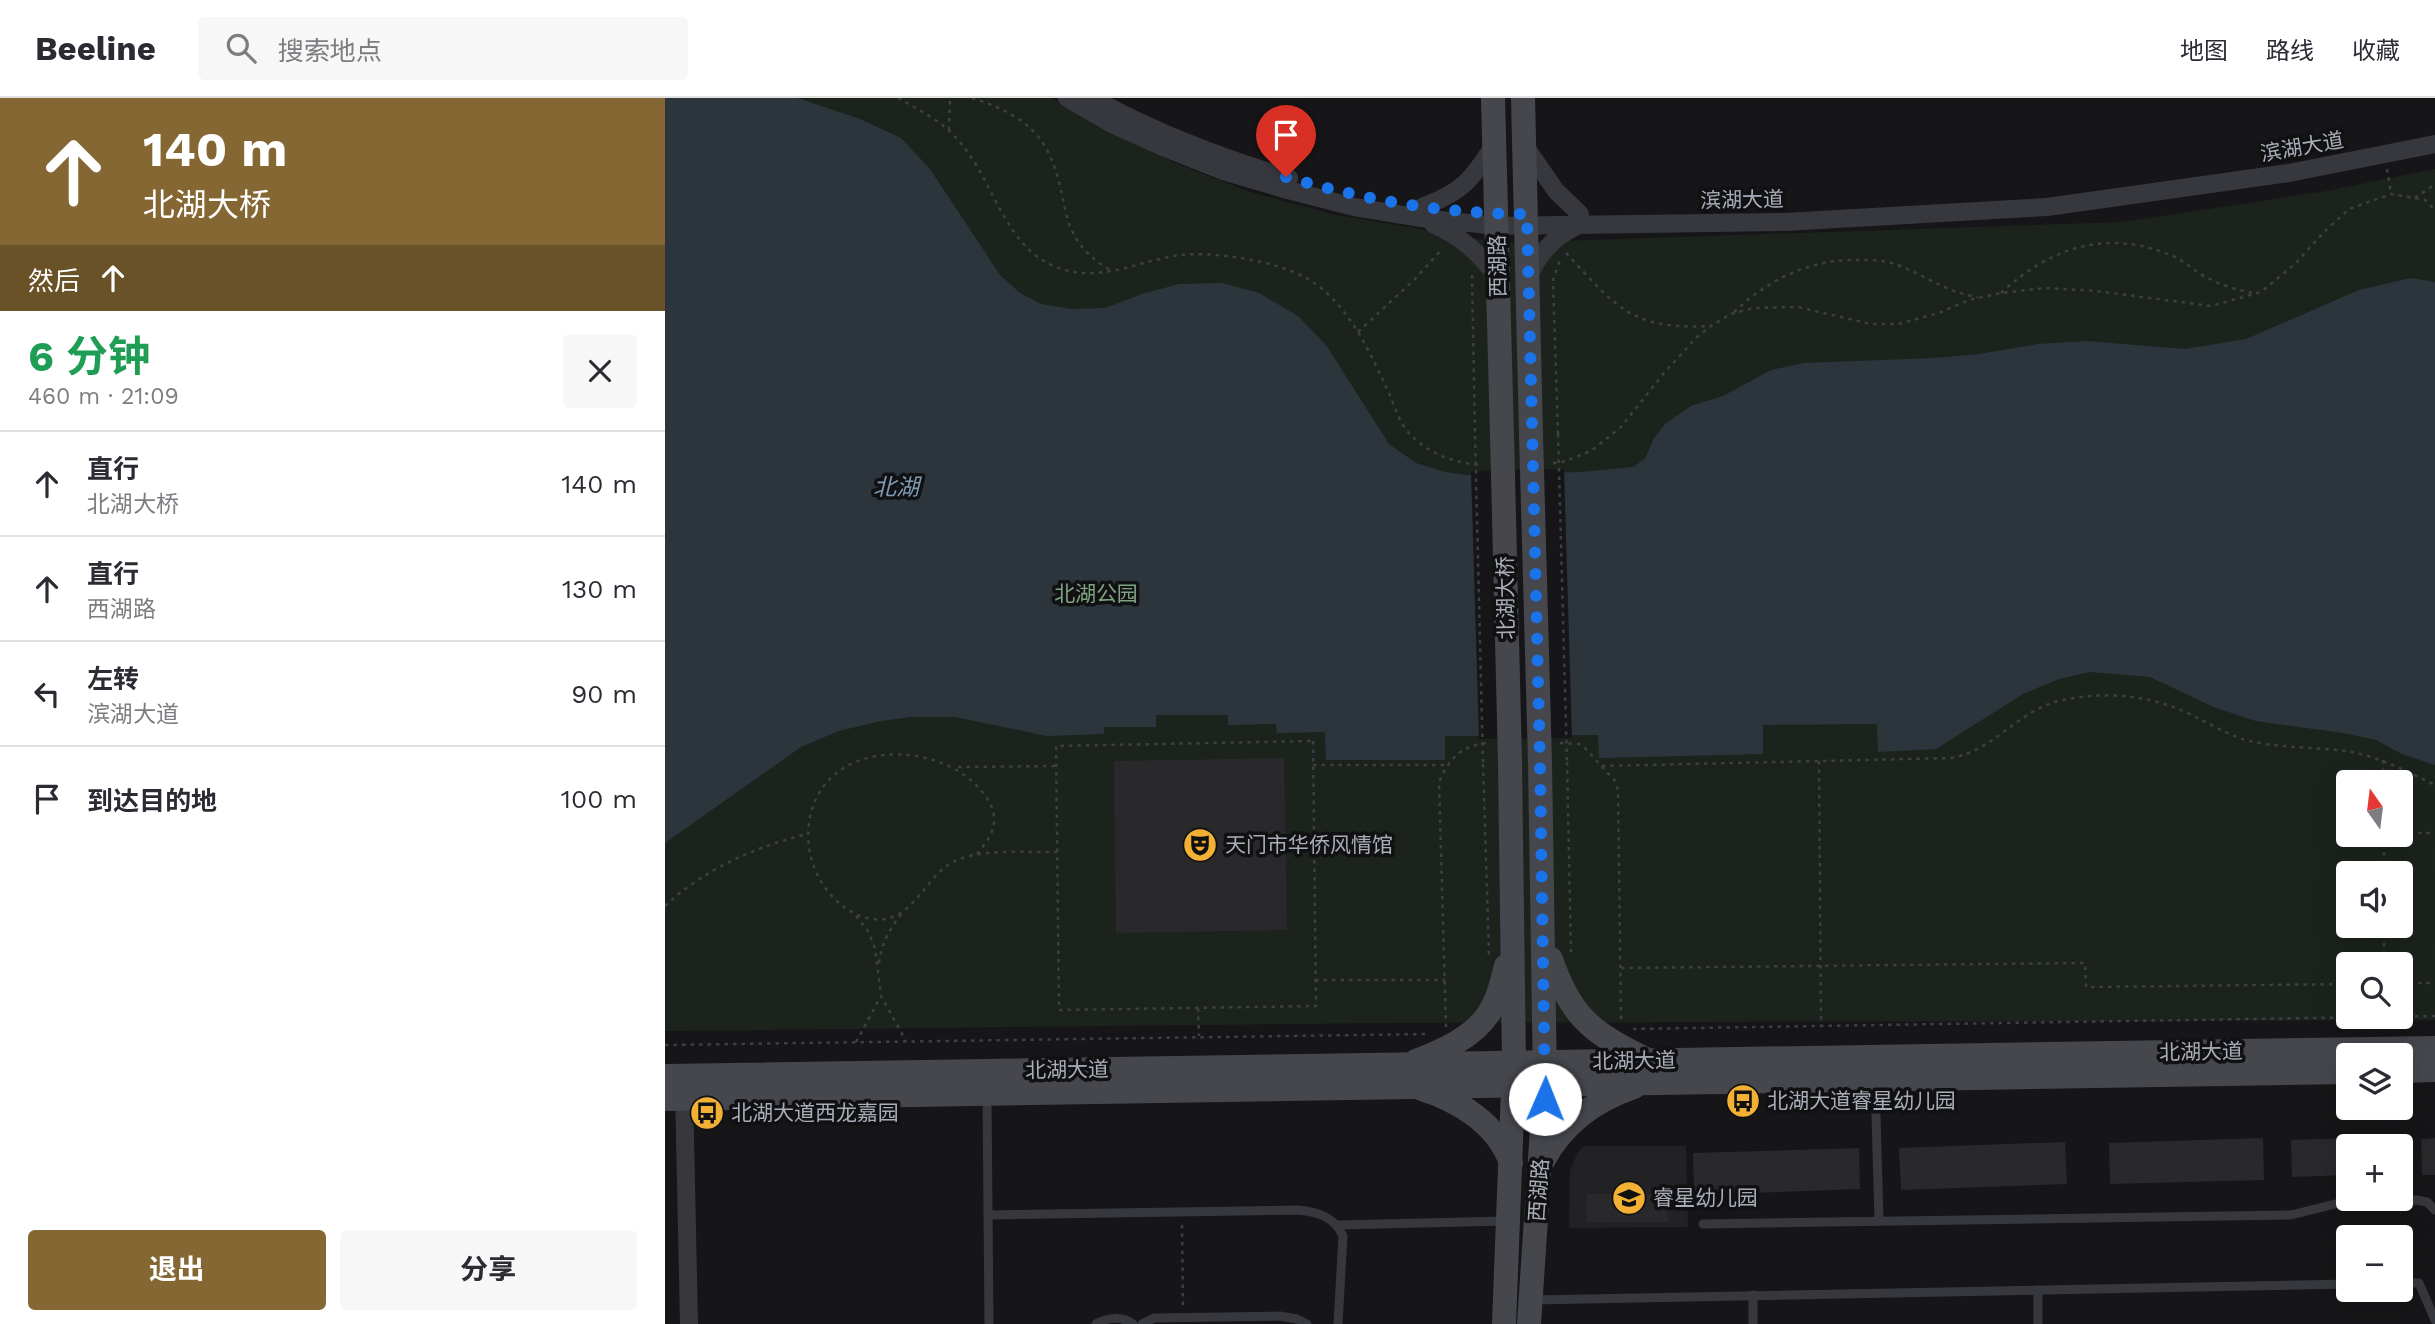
<!DOCTYPE html>
<html lang="zh">
<head>
<meta charset="utf-8">
<style>
  :root { --surface:#fff; --page:#f7f7f7; --text:#2b2b33; --muted:#7c7c81; --line:#e1e1e2; --accent:#856733 }
  body { margin:0; font-family:"Work Sans","Noto Sans SC",sans-serif; background:var(--page); color:var(--text); height:100vh; display:flex; flex-direction:column; font-size:26px; white-space:nowrap }
  * { box-sizing:border-box; margin:0 }
  p { font-size:23px; color:var(--muted) }
  .icon { flex:none; width:38px; height:38px; fill:none; stroke:currentColor; stroke-width:2; stroke-linecap:round; stroke-linejoin:round }
  .map { position:relative; flex:1; overflow:hidden }
  .side { display:flex; flex-direction:column; background:var(--surface); width:665px }
  .side>* { flex:none }
  .banner { background:#856733; color:#fff; overflow:hidden }
  .needle { width:46px; rotate:346deg }
  .tools { position:absolute; left:1671px; top:672px; display:grid; gap:14px }
  .tools a { display:grid; place-items:center; width:77px; height:77px; border-radius:7px; background:var(--surface); box-shadow:0 7px 28px #0002; font-size:35px }
  .pin { position:absolute; display:grid; place-items:center; width:60px; height:60px; color:#fff; margin:-72px -30px; border-radius:50% 50% 50% 0; rotate:-45deg; box-shadow:0 0 7px #0007 }
  .pin .icon { rotate:45deg }
  .me { position:absolute; width:77px; margin:-38px; rotate:1deg; stroke-linejoin:round; filter:drop-shadow(0 0 5px #0008) }
  .turn { display:flex; align-items:center; gap:24px; height:147px; padding:0 28px; font-size:32px }
  .turn .icon { width:91px; height:91px; stroke-width:2.5 }
  .turn b { display:block; font-size:49px; line-height:60px }
  .then { display:flex; align-items:center; height:66px; padding:0 28px; background:#0003; gap:14px; font-size:26px }
  .round { display:grid; place-items:center; flex:none; width:74px; height:74px; border-radius:7px; background:var(--page) }
  .head { display:flex; align-items:center; justify-content:space-between; height:119px; padding:0 28px }
  h1 { font-size:42px; font-weight:700; line-height:52px; color:#1e9e55 }
  .action { display:flex; gap:14px; margin-top:auto; padding:14px 28px }
  .action a { flex:1; height:80px; border-radius:7px; background:var(--accent); color:#fff; font-size:28px; font-weight:700; line-height:80px; text-align:center }
  .action a+a { background:var(--page); color:var(--text) }
  ul { padding:0; list-style:none }
  li { display:flex; align-items:center; gap:21px; height:105px; padding:0 28px; border-top:2px solid var(--line) }
  li div { flex:1 }
  li b { display:block; font-size:26px }
  li em { font-style:normal }
  header { display:flex; align-items:center; gap:42px; box-sizing:border-box; height:98px; padding:0 35px; background:var(--surface); border-bottom:2px solid var(--line) }
  header strong { font-size:33px }
  nav { display:flex; gap:38px; margin-inline-start:auto; font-size:24px }
  .search { width:490px; height:63px; background:var(--page); display:flex; align-items:center; gap:18px; box-sizing:border-box; padding:0 24px; border-radius:7px; color:var(--muted); font-size:26px }
  main { display:flex; flex:1; min-height:0 }
  .map>svg:first-child { display:block }
</style>
</head>
<body>
<header>
<strong>Beeline</strong>
<div class="search"><svg class="icon" aria-label="search" viewBox="0 0 24 24"><circle cx="10" cy="10" r="6"/><path d="M15 15l6 6"/></svg>搜索地点</div>
<nav><a>地图</a><a>路线</a><a>收藏</a></nav>
</header>
<main>
<section class="side">
<div class="banner">
<div class="turn"><svg class="icon" aria-label="ahead" viewBox="0 0 24 24"><path d="M12 20V5M6 11l6-6 6 6"/></svg><div><b>140 m</b>北湖大桥</div></div>
<div class="then">然后<svg class="icon" aria-label="ahead" viewBox="0 0 24 24"><path d="M12 20V5M6 11l6-6 6 6"/></svg></div>
</div>
<div class="head"><div><h1>6 分钟</h1><p>460 m · 21:09</p></div><a class="round"><svg class="icon" aria-label="close" viewBox="0 0 24 24"><path d="M6 6l12 12M18 6L6 18"/></svg></a></div>
<ul>
<li><svg class="icon" aria-label="ahead" viewBox="0 0 24 24"><path d="M12 20V5M6 11l6-6 6 6"/></svg><div><b>直行</b><p>北湖大桥</p></div><em>140 m</em></li>
<li><svg class="icon" aria-label="ahead" viewBox="0 0 24 24"><path d="M12 20V5M6 11l6-6 6 6"/></svg><div><b>直行</b><p>西湖路</p></div><em>130 m</em></li>
<li><svg class="icon" aria-label="left" viewBox="0 0 24 24"><path d="M17 20v-9H6M10 6l-5 5 5 5"/></svg><div><b>左转</b><p>滨湖大道</p></div><em>90 m</em></li>
<li><svg class="icon" aria-label="arrive" viewBox="0 0 24 24"><path d="M6 21V4h12l-3 4 3 4H6"/></svg><div><b>到达目的地</b></div><em>100 m</em></li>
</ul>
<div class="action"><a>退出</a><a>分享</a></div>
</section>
<div class="map">
<svg width="1770" height="1226" viewBox="0 0 1770 1226">
  <rect width="100%" height="100%" fill="#161618"/>
  <polygon fill="#222225" points="919,1048 1021,1048 1023,1129 904,1130 905,1072 913,1054"/>
  <path fill="#1c231d" fill-rule="evenodd" d="M0,0H387L434,29L513,66L582,93L666,116L838,145L1457,124L1662,93L1770,71V922L715,925L0,933ZM1684,684H1736V737H1684ZM1684,775H1736V828H1684ZM1684,866H1736V919H1684Z"/>
  <polygon fill="#2c353c" points="0,0 132,0 195,21 236,40 265,71 335,177 355,195 376,206 406,211 440,210 477,196 514,186 557,185 594,195 633,218 661,247 724,346 751,365 780,374 802,377 916,374 968,369 980,361 989,340 1000,326 1026,308 1058,298 1106,272 1139,265 1269,260 1314,256 1373,246 1421,243 1520,251 1581,241 1694,192 1746,180 1770,184 1770,667 1737,656 1711,642 1678,635 1591,623 1551,610 1485,579 1425,574 1394,581 1358,596 1271,651 1213,654 1212,626 1098,627 1098,656 934,660 933,637 780,638 780,662 661,662 660,634 612,635 611,626 563,627 563,617 491,617 491,629 439,629 439,636 382,638 290,619 246,619 216,623 174,633 136,649 0,745"/>
  <polygon fill="#161618" points="899,371 907,640 814,641 806,373"/>
  <g fill="#29292c">
    <polygon points="619,660 622,832 451,835 449,663"/>
    <polygon points="1598,1040 1599,1082 1445,1086 1444,1045"/>
    <polygon points="1684,1040 1684,1077 1627,1079 1626,1042"/>
    <polygon points="1770,1040 1770,1077 1757,1077 1756,1041"/>
    <polygon points="1400,1044 1402,1086 1236,1092 1234,1050"/>
    <polygon points="1194,1050 1195,1091 1029,1097 1028,1055"/>
    <polygon points="922,1096 1003,1096 1003,1124 921,1124"/>
  </g>
  <g fill="none" stroke-linecap="round" stroke-linejoin="round">
    <g stroke="#3d3f44" stroke-width="2.5" stroke-dasharray="3.5 5" stroke-linecap="butt">
      <path d="M233,0C254,12 277,23 293,42C328,80 339,149 391,169C434,186 472,163 515,157C549,153 613,163 643,181C682,204 704,252 722,291C728,303 732,319 740,330C757,354 790,366 818,367"/>
      <path d="M307,0C336,9 367,23 382,52C408,101 387,137 445,172"/>
      <polyline points="284,32 285,0"/>
      <polyline points="1722,71 1726,96"/>
      <polyline points="1750,100 1770,86"/>
      <path d="M901,155C952,209 965,232 1045,228"/>
      <polyline points="807,177 810,338"/>
      <path d="M1336,195C1387,148 1444,130 1510,159C1518,163 1525,169 1532,174C1550,185 1567,191 1588,195"/>
      <path d="M1069,214C1103,182 1143,162 1190,162C1204,162 1220,162 1233,167C1261,178 1283,195 1313,199"/>
      <polyline points="693,234 750,181 778,150"/>
      <polyline points="893,336 888,182 895,162"/>
      <polyline points="888,365 895,365 926,353 956,329 999,275 1031,240 1046,228 1066,216 1089,210 1133,209 1206,226 1233,226 1274,215 1304,202 1336,195 1380,190 1431,193 1546,208 1596,194 1631,165 1659,134 1684,111 1726,96 1760,102 1770,112"/>
      <polygon points="648,643 651,908 394,912 391,648"/>
      <polyline points="895,645 914,646 919,649 951,684 953,694 956,924"/>
      <polyline points="1718,662 1718,684"/>
      <polyline points="1154,663 1156,928"/>
      <polyline points="902,664 906,854"/>
      <polyline points="818,666 824,858"/>
      <polyline points="648,667 784,667"/>
      <path d="M937,668L1286,660C1332,652 1351,612 1398,602C1443,593 1486,597 1527,617C1545,626 1562,636 1580,642C1613,650 1648,649 1681,653C1713,658 1741,673 1770,687"/>
      <polyline points="293,669 391,668"/>
      <polyline points="1736,735 1770,735"/>
      <polyline points="1719,737 1719,775"/>
      <path d="M312,756C320,746 328,737 329,724C330,709 321,698 311,687C271,646 178,642 151,701C142,719 141,744 147,763C156,794 186,825 220,821C248,817 261,782 283,767C309,749 361,755 392,754"/>
      <path d="M0,808C39,771 90,749 142,736"/>
      <polyline points="191,818 203,833 210,850 216,898 241,943"/>
      <polyline points="1719,828 1719,866"/>
      <path d="M214,865C217,844 224,832 237,815"/>
      <polyline points="956,870 1420,865 1421,889 1684,886"/>
      <polyline points="650,882 780,882"/>
      <polyline points="1736,885 1770,885"/>
      <polyline points="533,910 534,938"/>
      <path d="M781,929L774,684C785,659 798,646 826,645"/>
      <polyline points="968,931 1770,918"/>
      <polyline points="191,944 216,898"/>
      <polyline points="0,947 762,936"/>
      <polyline points="517,1127 518,1208"/>
    </g>
    <g stroke="#37383d" stroke-width="9">
      <polyline points="1210,982 1214,1122"/>
      <polyline points="322,996 324,1226"/>
      <path d="M323,1117L633,1112C654,1114 669,1119 678,1138L673,1226"/>
      <polyline points="1038,1126 1626,1117 1682,1103 1752,1102 1762,1104 1770,1112"/>
      <polyline points="673,1127 842,1123"/>
      <polyline points="1736,1185 1754,1185 1770,1222"/>
      <polyline points="1373,1192 1373,1226"/>
      <polyline points="1088,1197 1088,1226"/>
      <polyline points="868,1202 1684,1186"/>
      <path d="M431,1226C443,1219 457,1218 468,1226"/>
      <polyline points="477,1226 489,1220 615,1218 632,1221 642,1226"/>
    </g>
    <g stroke="#37383d" stroke-width="18">
      <polyline points="402,0 445,25 500,50 558,73 619,91 689,109 756,120 832,128 1120,124 1382,109 1624,75 1770,46"/>
      <path d="M427,0C489,34 556,60 624,80"/>
      <polyline points="860,48 891,93 915,116"/>
      <path d="M757,109C797,94 806,83 829,47"/>
      <path d="M768,126C797,139 814,155 833,180"/>
      <path d="M863,179C874,156 888,139 912,128"/>
      <polyline points="19,992 24,1226"/>
    </g>
    <g stroke="#45474d" stroke-width="24">
      <polyline points="828,0 837,337"/>
      <polyline points="858,0 866,336"/>
      <path d="M886,861C905,917 926,935 979,960"/>
      <path d="M751,963C777,953 809,939 824,915C833,901 837,884 841,868"/>
      <polyline points="1736,973 1770,972"/>
      <polyline points="0,978 1770,950"/>
      <path d="M757,991C795,1003 833,1027 846,1065"/>
      <polyline points="0,1001 1684,974"/>
      <path d="M878,1063C898,1025 929,1003 969,989"/>
      <polyline points="839,1226 849,965 845,664"/>
      <polyline points="864,1226 880,985 875,664"/>
    </g>
    <g stroke="#3d3f44" stroke-width="2.5" stroke-dasharray="3.5 5" stroke-linecap="butt">
      <polyline points="893,336 902,664"/>
      <polyline points="810,338 818,666"/>
    </g>
    <g stroke="#45474d" stroke-width="24">
      <polyline points="866,336 875,664"/>
      <polyline points="837,337 845,664"/>
    </g>
  </g>
  <g fill="none" stroke-linecap="round" stroke-linejoin="round">
    <path stroke="#1a73e8" stroke-width="12" stroke-dasharray="0 21.6" d="M621,79C702,102 778,116 862,116L875,664L880,1001"/>
  </g>
  <defs>
    <g id="theatre-disc" transform="scale(1.75)"><circle r="9.5" fill="#f2b134" stroke="#111113"/><path d="M-5-5.5Q0-4 5-5.5V0Q5 5 0 6Q-5 5-5 0ZM-3.3-2.5H-1v1.5H-3.3ZM1-2.5H3.3v1.5H1ZM-2.8 1Q0 5.5 2.8 1Z" fill="#111"/></g>
    <g id="bus-disc" transform="scale(1.75)"><circle r="9.5" fill="#f2b134" stroke="#111113"/><path d="M-5-6H5V4H4V6H2V4H-2V6H-4V4H-5ZM-3.5-4V0h7V-4ZM-3.5 1.2v1.5H-2V1.2ZM2 1.2v1.5H3.5V1.2Z" fill="#111"/></g>
    <g id="school-disc" transform="scale(1.75)"><circle r="9.5" fill="#f2b134" stroke="#111113"/><path d="M0-5L7-2L0 1L-7-2ZM-4 1L0 2.5L4 1V4Q0 6-4 4Z" fill="#111"/></g>
  </defs>
  <g fill-rule="evenodd">
    <use href="#theatre-disc" x="535" y="747"/>
    <use href="#bus-disc" x="1078" y="1003"/>
    <use href="#bus-disc" x="42" y="1015"/>
    <use href="#school-disc" x="964" y="1100"/>
  </g>
  <g text-anchor="middle" stroke-width="7" stroke-linejoin="round" paint-order="stroke">
    <g font-size="21" fill="#a8adb8" stroke="#111113">
      <text transform="translate(1637 49) rotate(-10)" y="7">滨湖大道</text>
      <text transform="translate(1077 102) rotate(-1)" y="7">滨湖大道</text>
      <text transform="translate(833 168) rotate(-91)" y="7">西湖路</text>
      <text transform="translate(841 500) rotate(-91)" y="7">北湖大桥</text>
      <text transform="translate(1536 954) rotate(-1)" y="7">北湖大道</text>
      <text transform="translate(969 963) rotate(-1)" y="7">北湖大道</text>
      <text transform="translate(402 972) rotate(-1)" y="7">北湖大道</text>
      <text transform="translate(874 1092) rotate(-86)" y="7">西湖路</text>
    </g>
    <g font-size="21" fill="#7fa381" stroke="#111113">
      <text x="431" y="503">北湖公园</text>
    </g>
    <g font-size="21" fill="#a8adb8" stroke="#111113" text-anchor="start">
      <text x="560" y="754">天门市华侨风情馆</text>
      <text x="1102" y="1010">北湖大道睿星幼儿园</text>
      <text x="66" y="1022">北湖大道西龙嘉园</text>
      <text x="988" y="1107">睿星幼儿园</text>
    </g>
    <g font-size="23" font-style="italic" fill="#7f9bb3" stroke="#111113">
      <text x="231" y="397">北湖</text>
    </g>
  </g>
</svg>
<div class="tools">
<a><svg class="needle" viewBox="-14 -14 28 28"><path d="M0-13l5 13h-10z" fill="#e53935"/><path d="M0 13l5-13h-10z" fill="#7c7c81"/></svg></a>
<a><svg class="icon" aria-label="sound" viewBox="0 0 24 24"><path d="M4 9h4l5-4v14l-5-4H4zM17 9q2 3 0 6"/></svg></a>
<a><svg class="icon" aria-label="search" viewBox="0 0 24 24"><circle cx="10" cy="10" r="6"/><path d="M15 15l6 6"/></svg></a>
<a><svg class="icon" aria-label="layers" viewBox="0 0 24 24"><path d="M12 4l9 5-9 5-9-5zM3 14l9 5 9-5"/></svg></a>
<a>+</a>
<a>−</a>
</div>
<div class="pin" style="left:621px;top:79px;background:#d93025"><svg class="icon" aria-label="arrive" viewBox="0 0 24 24"><path d="M6 21V4h12l-3 4 3 4H6"/></svg></div>
<svg class="me" style="left:880px;top:1001px" viewBox="-20 -20 40 40"><circle r="19" fill="#fff"/><path d="M0-13L10 11 0 6-10 11z" fill="#1a73e8"/></svg>
</div>
</main>
</body>
</html>
